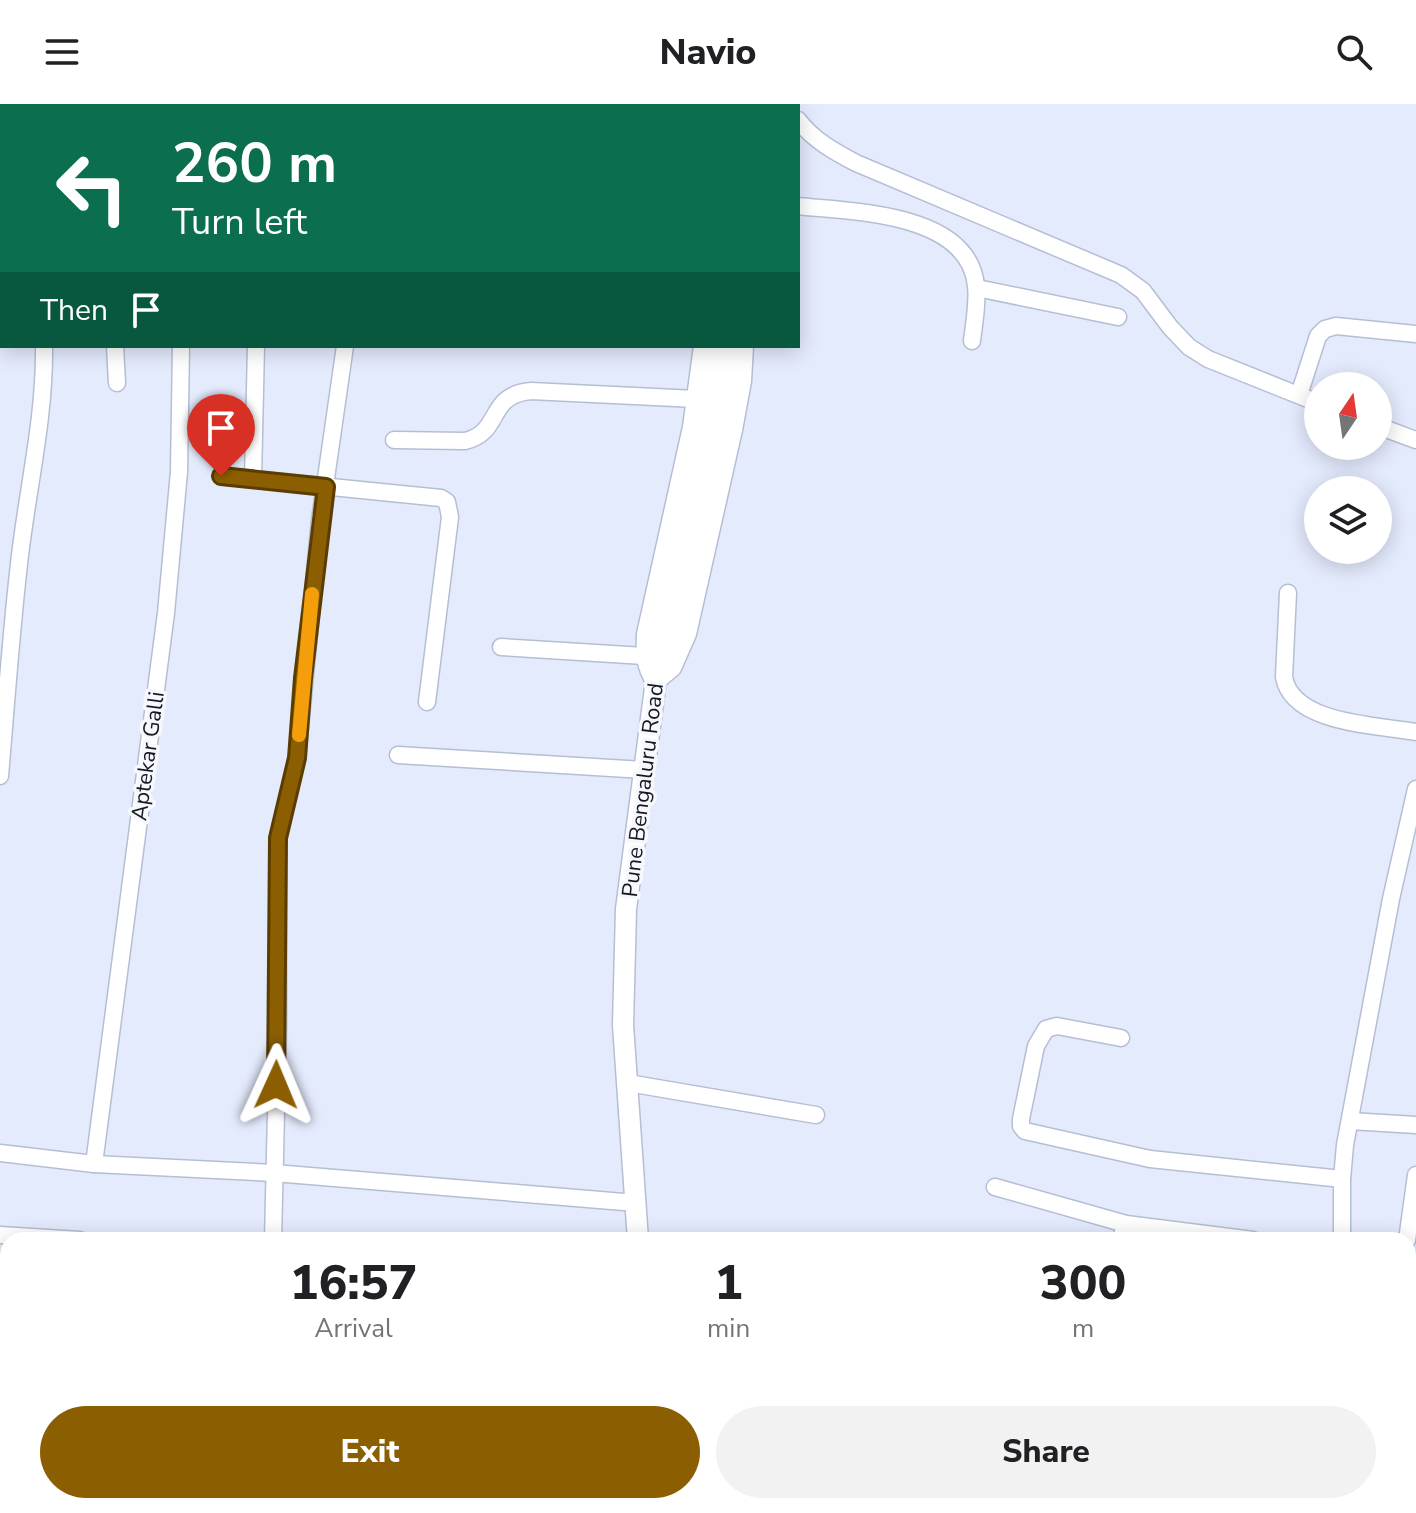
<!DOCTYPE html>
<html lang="en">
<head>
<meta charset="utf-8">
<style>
  :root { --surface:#fff; --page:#f2f2f2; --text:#202124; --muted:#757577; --accent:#8b5e01 }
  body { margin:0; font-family:"Nunito Sans",sans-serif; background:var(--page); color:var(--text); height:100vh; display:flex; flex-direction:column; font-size:30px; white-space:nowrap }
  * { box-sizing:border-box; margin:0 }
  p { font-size:26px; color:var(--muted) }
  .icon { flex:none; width:44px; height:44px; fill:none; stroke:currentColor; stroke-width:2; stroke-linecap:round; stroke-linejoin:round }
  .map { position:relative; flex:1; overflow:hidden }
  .drawer { position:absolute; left:0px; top:1128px; width:1416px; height:282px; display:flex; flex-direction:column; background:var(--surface); border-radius:24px 24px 0 0; box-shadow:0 4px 20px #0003 }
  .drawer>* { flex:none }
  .guide { position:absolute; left:0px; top:0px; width:800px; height:244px; box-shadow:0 4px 20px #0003; background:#0b6e4f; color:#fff; overflow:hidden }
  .needle { width:52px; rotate:13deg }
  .buttons { position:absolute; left:1304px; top:268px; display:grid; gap:16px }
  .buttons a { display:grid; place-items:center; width:88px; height:88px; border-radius:50%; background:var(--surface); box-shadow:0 4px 20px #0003; font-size:40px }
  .pin { position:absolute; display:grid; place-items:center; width:68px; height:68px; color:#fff; margin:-82px -34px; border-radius:50% 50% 50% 0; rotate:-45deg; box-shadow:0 0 8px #0007 }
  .pin .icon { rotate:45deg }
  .me { position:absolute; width:88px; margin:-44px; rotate:1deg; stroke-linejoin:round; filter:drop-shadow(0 0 6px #0008) }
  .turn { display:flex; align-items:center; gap:28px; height:168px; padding:0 40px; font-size:36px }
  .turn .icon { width:104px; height:104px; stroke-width:2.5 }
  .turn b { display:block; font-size:56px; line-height:68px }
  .then { display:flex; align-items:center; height:76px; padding:0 40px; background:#0003; gap:16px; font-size:30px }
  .eta { display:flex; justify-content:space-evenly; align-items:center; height:136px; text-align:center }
  .eta b { font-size:48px; font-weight:800; line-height:56px }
  .action { display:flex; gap:16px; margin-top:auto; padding:16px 40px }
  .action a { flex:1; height:92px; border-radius:48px; background:var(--accent); color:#fff; font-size:32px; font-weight:800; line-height:92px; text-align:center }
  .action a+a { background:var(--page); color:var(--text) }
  header { display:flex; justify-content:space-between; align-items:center; height:104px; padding:0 40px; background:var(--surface); font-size:36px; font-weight:800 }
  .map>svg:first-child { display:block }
</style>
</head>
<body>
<header><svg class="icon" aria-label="menu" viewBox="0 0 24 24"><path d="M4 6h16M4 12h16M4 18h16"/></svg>Navio<svg class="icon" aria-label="search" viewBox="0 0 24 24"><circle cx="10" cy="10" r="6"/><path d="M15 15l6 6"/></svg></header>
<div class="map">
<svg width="1416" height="1409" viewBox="0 0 1416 1409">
  <rect width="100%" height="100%" fill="#e4ebfd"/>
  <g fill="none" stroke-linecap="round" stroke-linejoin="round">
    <g stroke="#8f6c35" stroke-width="5">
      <polyline points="0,1352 8,1350"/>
      <polyline points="954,1402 968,1409"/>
    </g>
    <g stroke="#b6bed4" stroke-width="19">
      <g id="minor">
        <polyline points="786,0 787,2"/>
        <polyline points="43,2 43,0"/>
        <polyline points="754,2 754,0"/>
        <path d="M798,16C813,36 835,48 856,59L1121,171L1143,187L1170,223L1189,243L1208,255L1318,299"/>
        <polyline points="0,57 2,57"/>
        <path d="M798,102C852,108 969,108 976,182C978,199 974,220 972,237"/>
        <polyline points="977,184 1118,213"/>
        <polyline points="0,212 2,212"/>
        <polyline points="115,242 117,279"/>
        <path d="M702,242L691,323L645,530C644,550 644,562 655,579L673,564L688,530L734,326L743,277L745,242"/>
        <polyline points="1299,291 1318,232 1325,225 1336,222 1416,230"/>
        <polyline points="1378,322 1416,336"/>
        <path d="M394,336L465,337C503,328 486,291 531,287L696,295"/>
        <polyline points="221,372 441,394 447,398 450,413 427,598"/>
        <polyline points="253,374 256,242"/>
        <path d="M1288,489L1284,573C1292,620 1377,621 1416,628"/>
        <polyline points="501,543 644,552"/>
        <polyline points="398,651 644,666"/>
        <path d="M0,672C6,601 11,530 19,460C27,386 45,316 44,242"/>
        <polyline points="1121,934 1057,922 1046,925 1036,942 1021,1015 1021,1022 1025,1027 1150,1055 1342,1075"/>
        <polyline points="628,979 816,1011"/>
        <polyline points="1350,1017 1416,1021"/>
        <polyline points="0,1049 94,1060 274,1069 636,1099"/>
        <polyline points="94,1060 166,509 179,368 181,242"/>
        <polyline points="995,1083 1126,1120 1253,1136"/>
        <polyline points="0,1131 80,1136"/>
        <polyline points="273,1136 278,923 278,734 297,654 320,416 345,242"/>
        <polyline points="1120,1136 1126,1120"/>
        <polyline points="1342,1136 1342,1075 1345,1041 1391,795 1416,685"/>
        <polyline points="1407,1136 1416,1071"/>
        <polyline points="1408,1168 1416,1169"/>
        <polyline points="0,1219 8,1219"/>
        <polyline points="0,1249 8,1295"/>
        <polyline points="271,1402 278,1409"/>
        <polyline points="1017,1402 1033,1409"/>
        <polyline points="1341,1402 1341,1409"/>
        <polyline points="6,1409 8,1393"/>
      </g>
    </g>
    <g stroke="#b6bed4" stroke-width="23">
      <g id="major">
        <polyline points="705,0 706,2"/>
        <polyline points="723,0 724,2"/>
        <polyline points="658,561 670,550 724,309 731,242"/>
        <polyline points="638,1136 623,921 626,805 658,561 654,546 703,321 715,242"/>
        <polyline points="659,1409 660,1402"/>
      </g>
    </g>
    <use href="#minor" stroke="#fff" stroke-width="16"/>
    <use href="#major" stroke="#fff" stroke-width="20"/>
  </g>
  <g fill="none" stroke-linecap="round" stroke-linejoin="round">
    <g stroke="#5a3d01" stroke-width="20">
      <polyline id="route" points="221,372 326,383 303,574 297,654 278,734 276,981"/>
    </g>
    <use href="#route" stroke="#8b5e01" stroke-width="14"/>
    <polyline stroke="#f59e0b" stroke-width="14" points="299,631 312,490"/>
  </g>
  <g text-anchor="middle" stroke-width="7" stroke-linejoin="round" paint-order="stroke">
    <g font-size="22" fill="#171921" stroke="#f7f8fd">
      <text transform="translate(147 652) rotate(-82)" y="8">Aptekar Galli</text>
      <text transform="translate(642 686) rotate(-83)" y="8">Pune Bengaluru Road</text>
    </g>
  </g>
</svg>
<div class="buttons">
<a><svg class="needle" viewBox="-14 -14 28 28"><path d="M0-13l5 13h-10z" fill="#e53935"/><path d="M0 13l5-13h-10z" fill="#757577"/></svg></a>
<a><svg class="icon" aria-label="layers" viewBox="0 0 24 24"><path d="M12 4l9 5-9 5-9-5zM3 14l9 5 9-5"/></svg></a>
</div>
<div class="pin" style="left:221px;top:372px;background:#d93025"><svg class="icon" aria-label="arrive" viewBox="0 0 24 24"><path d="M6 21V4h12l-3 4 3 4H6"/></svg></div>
<svg class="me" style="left:276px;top:981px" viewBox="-20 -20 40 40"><path d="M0-17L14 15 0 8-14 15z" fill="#8b5e01" stroke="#fff" stroke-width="4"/></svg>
<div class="guide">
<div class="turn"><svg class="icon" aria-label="left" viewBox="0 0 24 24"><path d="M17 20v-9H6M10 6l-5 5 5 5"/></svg><div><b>260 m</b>Turn left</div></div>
<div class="then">Then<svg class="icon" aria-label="arrive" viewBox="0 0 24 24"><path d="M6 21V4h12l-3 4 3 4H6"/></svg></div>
</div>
<section class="drawer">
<div class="eta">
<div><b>16:57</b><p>Arrival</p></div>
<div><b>1</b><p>min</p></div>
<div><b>300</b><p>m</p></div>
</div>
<div class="action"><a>Exit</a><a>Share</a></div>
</section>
</div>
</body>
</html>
